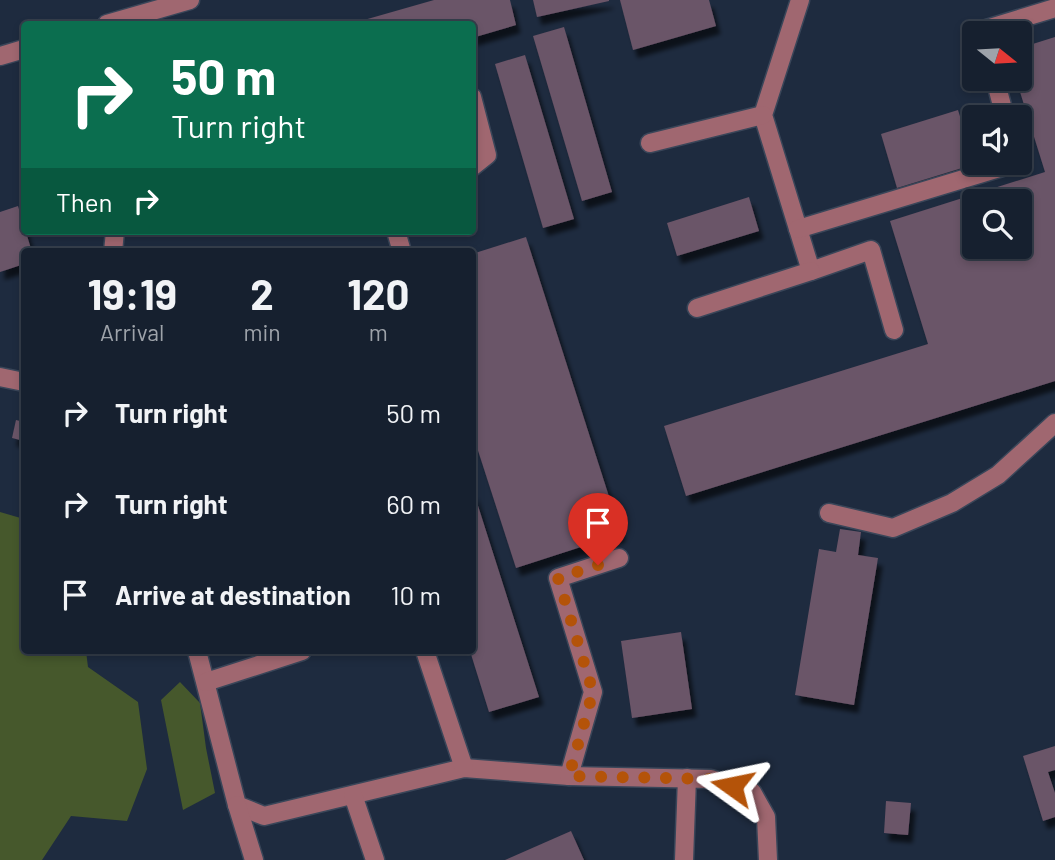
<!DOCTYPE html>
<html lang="en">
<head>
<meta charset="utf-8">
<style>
  :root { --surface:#16202f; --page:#1f2837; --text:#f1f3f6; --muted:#9ea3aa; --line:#353e4b }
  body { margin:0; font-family:Barlow,sans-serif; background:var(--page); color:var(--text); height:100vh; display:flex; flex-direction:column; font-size:26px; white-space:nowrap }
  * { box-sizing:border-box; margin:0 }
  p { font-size:23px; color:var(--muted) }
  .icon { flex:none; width:38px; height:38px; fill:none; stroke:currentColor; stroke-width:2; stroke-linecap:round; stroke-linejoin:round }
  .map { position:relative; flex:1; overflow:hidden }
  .drawer { position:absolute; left:21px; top:248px; width:455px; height:406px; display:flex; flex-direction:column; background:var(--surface); border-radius:7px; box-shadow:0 4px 10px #0003,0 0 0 2px var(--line) }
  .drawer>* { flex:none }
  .hud { position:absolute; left:21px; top:21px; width:455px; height:214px; border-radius:7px; box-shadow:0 4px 10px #0003,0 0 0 2px var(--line); background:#0b6e4f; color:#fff; overflow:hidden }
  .needle { width:46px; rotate:108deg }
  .fabs { position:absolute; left:962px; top:21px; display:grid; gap:14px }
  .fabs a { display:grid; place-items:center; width:70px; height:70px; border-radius:7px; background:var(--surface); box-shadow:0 4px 10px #0003,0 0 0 2px var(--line); font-size:35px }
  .pin { position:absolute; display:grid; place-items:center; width:60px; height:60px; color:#fff; margin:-72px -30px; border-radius:50% 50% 50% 0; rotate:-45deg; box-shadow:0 0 7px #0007 }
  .pin .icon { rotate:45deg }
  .me { position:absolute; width:77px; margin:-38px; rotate:282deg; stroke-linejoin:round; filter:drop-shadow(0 0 5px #0008) }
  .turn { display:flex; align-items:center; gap:24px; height:147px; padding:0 35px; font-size:32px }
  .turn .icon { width:91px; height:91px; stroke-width:2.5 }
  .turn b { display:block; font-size:49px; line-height:60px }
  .then { display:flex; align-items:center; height:66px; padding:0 35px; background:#0003; gap:14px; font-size:26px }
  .eta { display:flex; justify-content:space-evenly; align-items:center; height:119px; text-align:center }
  .eta b { font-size:42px; font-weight:700; line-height:49px }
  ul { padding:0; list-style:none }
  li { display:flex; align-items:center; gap:21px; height:91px; padding:0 35px }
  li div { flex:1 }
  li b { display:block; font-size:26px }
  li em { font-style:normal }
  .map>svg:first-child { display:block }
</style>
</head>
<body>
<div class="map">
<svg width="1055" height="860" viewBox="0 0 1055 860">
  <defs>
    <filter id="shadow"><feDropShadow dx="4.5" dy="8" stdDeviation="2" flood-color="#0009"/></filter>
  </defs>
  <rect width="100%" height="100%" fill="#1e2b3f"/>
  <g fill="#46582c">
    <polygon points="0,512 24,519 24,651 86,651 88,667 138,702 147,769 127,821 71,816 42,860 0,860"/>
    <polygon points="180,682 200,703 206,748 215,793 183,810 161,700"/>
  </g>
  <g fill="#6b5467" fill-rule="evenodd" filter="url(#shadow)">
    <polygon points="434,0 510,0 516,25 472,38 472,24 350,24"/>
    <polygon points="533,0 609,0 609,1 537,17"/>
    <polygon points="620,0 709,0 716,26 633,50"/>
    <polygon points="564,27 612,192 582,201 533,36"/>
    <path d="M1055,37V381L686,496L664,426L928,344L890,221L1045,172L1016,79H1020V48ZM975,201H1020V247H975Z"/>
    <polygon points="525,55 574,219 543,228 495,64"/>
    <polygon points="958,110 975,164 897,188 881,134"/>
    <polygon points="749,197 759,231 677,256 667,223"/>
    <polygon points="18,206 32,252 24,252 24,264 0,272 0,212"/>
    <polygon points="526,237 621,534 516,568 472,432 472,254"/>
    <polygon points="16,420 24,422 24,441 12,438"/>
    <polygon points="473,490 539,697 489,712 470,651 472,651"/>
    <polygon points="840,529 861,532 858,555 878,558 854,705 795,695 819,549 836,552"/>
    <polygon points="681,632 692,709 632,718 621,641"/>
    <polygon points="1055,746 1055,770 1048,772 1055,793 1055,817 1043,821 1023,756"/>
    <polygon points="886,801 911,803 908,835 884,833"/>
    <polygon points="571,831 584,860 505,860"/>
  </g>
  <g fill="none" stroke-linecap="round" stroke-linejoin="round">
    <g stroke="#3a4659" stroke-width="21">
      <g id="minor">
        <polyline points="800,0 763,115 811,271 871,250 894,330"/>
        <polyline points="107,24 190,0"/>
        <polyline points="984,33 983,30 1055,8"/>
        <polyline points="0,56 24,49"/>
        <polyline points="995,79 1005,117"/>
        <polyline points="472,97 487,155 472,167"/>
        <polyline points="650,143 763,115"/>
        <polyline points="798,229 1016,163"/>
        <polyline points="396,231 402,252"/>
        <polyline points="113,252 115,231"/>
        <polyline points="697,308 811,271"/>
        <polyline points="0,377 24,382"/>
        <polyline points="829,513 893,528 952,503 998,475 1055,423"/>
        <polyline points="197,651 237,805 264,816 464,768 569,776 711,779 752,792 766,817 768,860"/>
        <polyline points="425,651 464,768"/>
        <polyline points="206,682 302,651"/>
        <polyline points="569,776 593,692 558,578 619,558"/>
        <polyline points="353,795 375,860"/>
        <polyline points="237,805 254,860"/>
        <polyline points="684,860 687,778"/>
      </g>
    </g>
    <use href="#minor" stroke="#a06770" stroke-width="18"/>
  </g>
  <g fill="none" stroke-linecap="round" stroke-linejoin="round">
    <polyline stroke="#b45309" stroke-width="12" stroke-dasharray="0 21.6" points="598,565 558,578 593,692 569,776 711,779 732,786"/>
  </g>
</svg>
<div class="fabs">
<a><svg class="needle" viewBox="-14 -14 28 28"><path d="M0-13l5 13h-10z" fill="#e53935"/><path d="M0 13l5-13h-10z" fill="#9ea3aa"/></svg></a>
<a><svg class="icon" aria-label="sound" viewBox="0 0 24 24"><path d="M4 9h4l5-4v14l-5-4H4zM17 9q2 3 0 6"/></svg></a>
<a><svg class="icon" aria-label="search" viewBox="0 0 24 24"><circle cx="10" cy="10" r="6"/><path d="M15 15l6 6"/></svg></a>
</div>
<div class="pin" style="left:598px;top:565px;background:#d93025"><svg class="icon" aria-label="arrive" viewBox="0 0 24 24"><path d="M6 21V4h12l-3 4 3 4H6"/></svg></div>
<svg class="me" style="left:732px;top:786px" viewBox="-20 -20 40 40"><path d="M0-17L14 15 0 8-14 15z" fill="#b45309" stroke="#fff" stroke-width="4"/></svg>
<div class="hud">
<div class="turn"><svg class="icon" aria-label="right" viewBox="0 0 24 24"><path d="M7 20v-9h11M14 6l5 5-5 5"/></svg><div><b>50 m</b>Turn right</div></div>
<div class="then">Then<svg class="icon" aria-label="right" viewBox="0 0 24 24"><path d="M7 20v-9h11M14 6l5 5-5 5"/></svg></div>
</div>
<section class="drawer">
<div class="eta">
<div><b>19:19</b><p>Arrival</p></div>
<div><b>2</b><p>min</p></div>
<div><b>120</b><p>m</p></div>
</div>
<ul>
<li><svg class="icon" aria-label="right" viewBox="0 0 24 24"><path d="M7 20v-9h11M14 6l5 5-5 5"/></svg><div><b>Turn right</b></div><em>50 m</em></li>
<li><svg class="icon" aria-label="right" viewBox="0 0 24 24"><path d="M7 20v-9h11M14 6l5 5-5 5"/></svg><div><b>Turn right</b></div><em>60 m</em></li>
<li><svg class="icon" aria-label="arrive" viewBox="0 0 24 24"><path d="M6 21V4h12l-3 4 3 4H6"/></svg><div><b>Arrive at destination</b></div><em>10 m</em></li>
</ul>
</section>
</div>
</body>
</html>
